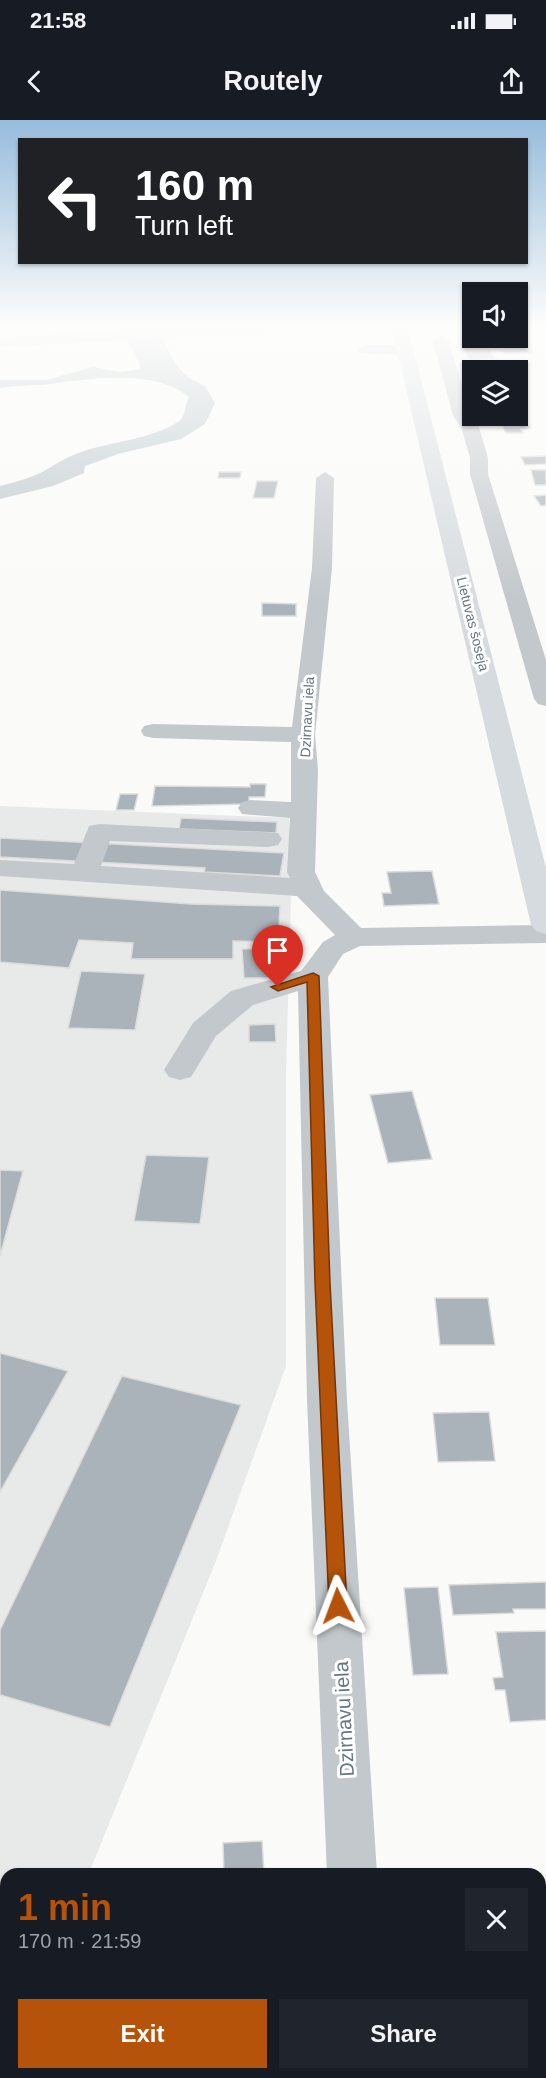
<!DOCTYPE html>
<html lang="en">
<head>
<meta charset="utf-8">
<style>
  :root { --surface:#171b24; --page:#20242c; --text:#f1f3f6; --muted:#9ea1a6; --accent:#b45309 }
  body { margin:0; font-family:Arial,sans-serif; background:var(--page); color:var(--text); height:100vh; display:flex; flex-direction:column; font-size:22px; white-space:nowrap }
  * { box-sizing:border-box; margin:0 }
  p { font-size:20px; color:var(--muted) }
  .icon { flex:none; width:33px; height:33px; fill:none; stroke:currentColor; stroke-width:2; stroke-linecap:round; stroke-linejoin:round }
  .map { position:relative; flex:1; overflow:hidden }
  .details { position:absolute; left:0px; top:1748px; width:546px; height:212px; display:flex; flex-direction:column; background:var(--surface); border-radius:18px 18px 0 0; box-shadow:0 2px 4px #0004 }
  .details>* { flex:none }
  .top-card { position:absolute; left:18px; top:18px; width:510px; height:126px; border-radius:0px; box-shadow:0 2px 4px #0004; background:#202124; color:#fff; overflow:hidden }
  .tools { position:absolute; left:462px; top:162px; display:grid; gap:12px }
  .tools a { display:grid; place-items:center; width:66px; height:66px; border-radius:0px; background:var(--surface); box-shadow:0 2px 4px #0004; font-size:30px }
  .pin { position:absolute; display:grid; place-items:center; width:51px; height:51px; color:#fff; margin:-62px -26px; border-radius:50% 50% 50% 0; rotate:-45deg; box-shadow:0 0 6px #0007 }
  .pin .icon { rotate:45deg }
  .me { position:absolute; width:66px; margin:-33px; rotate:357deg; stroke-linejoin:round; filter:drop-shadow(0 0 4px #0008) }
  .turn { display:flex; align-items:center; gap:21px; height:126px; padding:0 18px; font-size:27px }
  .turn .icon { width:78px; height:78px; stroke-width:2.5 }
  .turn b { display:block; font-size:42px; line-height:51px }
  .round { display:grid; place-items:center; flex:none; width:63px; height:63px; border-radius:0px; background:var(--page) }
  .overview { display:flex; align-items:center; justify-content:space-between; height:102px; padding:0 18px }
  h1 { font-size:36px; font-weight:700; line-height:45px; color:var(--accent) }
  .primary-button { display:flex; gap:12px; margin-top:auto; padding:12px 18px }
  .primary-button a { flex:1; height:69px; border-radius:0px; background:var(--accent); color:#fff; font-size:24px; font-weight:700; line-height:69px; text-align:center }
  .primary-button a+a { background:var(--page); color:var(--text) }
  .status { display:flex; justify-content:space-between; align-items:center; height:42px; padding:0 30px; background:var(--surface); direction:ltr }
  .status svg { height:16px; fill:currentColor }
  header { display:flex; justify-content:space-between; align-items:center; height:78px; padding:0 18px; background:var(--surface); font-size:27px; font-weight:700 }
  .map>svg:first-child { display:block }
</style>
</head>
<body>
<div class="status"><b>21:58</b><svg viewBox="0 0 49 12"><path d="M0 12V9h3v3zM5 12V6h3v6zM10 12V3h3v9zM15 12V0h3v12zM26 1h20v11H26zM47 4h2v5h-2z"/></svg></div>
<header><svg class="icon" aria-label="back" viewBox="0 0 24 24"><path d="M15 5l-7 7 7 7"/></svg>Routely<svg class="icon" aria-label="share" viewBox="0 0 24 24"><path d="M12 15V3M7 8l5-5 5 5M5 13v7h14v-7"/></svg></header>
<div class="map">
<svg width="546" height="1958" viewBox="0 0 546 1958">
  <rect width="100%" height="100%" fill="#fafaf8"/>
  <polygon fill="#e8e9e9" points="0,686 289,698 291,777 286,954 286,1246 216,1441 89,1753 6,1754 6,1801 0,1799"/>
  <polygon fill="#dadfd7" points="242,1953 316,1953 316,1958 240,1958"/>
  <path fill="#bbc7cb" d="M118,204H154L177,246L189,258L205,266L215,283L205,304L181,319L118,334L85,346L84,353L53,366L0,379V366C15,362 31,358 44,351C56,344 67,337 81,332C113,321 149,320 178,302C187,296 184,285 189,277C156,249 91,258 50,264C34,266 17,265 0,268V260H46L93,247L121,252L140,249V243Z"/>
  <g fill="#aab3b9" stroke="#dcdcda" stroke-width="1.5">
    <polygon points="450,204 470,205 472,209 454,209"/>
    <polygon points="462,221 486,221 489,227 465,227"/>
    <polygon points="465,230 490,230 494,238 468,239"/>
    <polygon points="532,230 534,233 504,234 502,231"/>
    <polygon points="518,291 530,308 521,309 523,313 506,313 496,296 518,296"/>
    <polygon points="546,336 546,344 525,345 521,337"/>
    <polygon points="531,350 546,350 546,365 535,365"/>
    <polygon points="219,352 241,352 240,358 218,358"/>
    <polygon points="257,361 278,361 274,378 253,378"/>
    <polygon points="546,375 546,385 541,386 534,376"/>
    <polygon points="262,483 296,484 296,496 262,496"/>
    <polygon points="250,664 266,664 265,677 249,677 249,684 152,686 155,666 250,667"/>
    <polygon points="120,674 138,674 134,690 116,690"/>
    <polygon points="181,698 277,702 276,713 179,709"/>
    <polygon points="0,718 284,733 280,756 204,752 205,748 0,737"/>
    <polygon points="432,751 439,784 384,786 382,773 391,773 387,752"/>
    <polygon points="0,770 191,784 280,786 278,822 233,821 233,839 131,839 133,823 79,820 69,848 0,842"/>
    <polygon points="268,828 271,858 244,858 242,829"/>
    <polygon points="81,851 145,854 135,910 68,908"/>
    <polygon points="275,904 276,922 249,922 249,905"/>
    <polygon points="412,971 432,1039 388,1043 370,975"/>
    <polygon points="146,1035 209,1037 200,1104 134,1101"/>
    <polygon points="0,1050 23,1051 0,1136"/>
    <polygon points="435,1178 488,1178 495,1225 440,1225"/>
    <polygon points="0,1233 68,1251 0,1372"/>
    <polygon points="122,1256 241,1285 110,1607 0,1575 0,1510"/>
    <polygon points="489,1292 495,1341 438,1342 433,1293"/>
    <polygon points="546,1462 546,1489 513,1489 514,1493 453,1495 449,1465"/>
    <polygon points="438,1467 448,1554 413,1555 404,1468"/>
    <polygon points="546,1511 546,1600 510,1602 505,1570 495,1570 493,1558 503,1557 496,1512"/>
    <polygon points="262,1721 264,1754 224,1754 223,1723"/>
    <polygon points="546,1799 546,1867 540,1867 540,1800"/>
    <polygon points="79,1953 91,1953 105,1958 77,1958"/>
  </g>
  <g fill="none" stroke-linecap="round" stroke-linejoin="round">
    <g fill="#c3c8cc" fill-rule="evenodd">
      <polygon points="441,216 449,221 471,296 479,307 488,338 488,354 546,540 546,586 538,584 534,579 470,354 470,338 461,307 453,296 433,221"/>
      <polygon points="366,225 406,225 414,230 406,235 360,233 358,230"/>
      <polygon points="325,352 334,358 332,448 315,615 318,650 315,752 324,771 361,808 546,805 546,823 360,826 343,834 328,857 347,1280 377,1754 327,1754 307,1280 298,871 253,885 216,916 191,957 180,960 169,957 164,950 193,903 231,871 301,851 323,822 335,815 297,776 0,756 0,740 74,744 89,706 99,704 278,713 282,719 278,725 268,727 110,721 101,746 290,758 287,752 290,698 242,694 238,688 242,682 251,680 291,682 291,622 153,618 144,616 141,611 144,606 153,604 292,607 312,448 316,358"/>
      <polygon points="338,1953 394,1953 395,1958 339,1958"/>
    </g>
    <polygon fill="#d6dbdf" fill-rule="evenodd" points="391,204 407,204 546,748 546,814 536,811 531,805"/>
    <polygon fill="#d6dbdf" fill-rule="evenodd" points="242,204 326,204 318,209 0,227 0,217"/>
  </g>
  <linearGradient id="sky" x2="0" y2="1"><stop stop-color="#96bcdc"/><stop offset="0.43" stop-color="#fdfdfc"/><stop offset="1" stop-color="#fdfdfc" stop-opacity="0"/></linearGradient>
  <rect width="546" height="478" fill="url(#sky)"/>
  <polygon fill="#b45309" stroke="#753606" stroke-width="1.5" points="313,853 319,856 330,1163 347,1486 345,1491 338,1494 332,1491 329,1486 315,1163 307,862 278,871 271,867"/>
  <g text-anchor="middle" stroke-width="6" stroke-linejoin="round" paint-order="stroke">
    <g font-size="14" fill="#657683" stroke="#fff">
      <text transform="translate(473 504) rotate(76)" y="5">Lietuvas šoseja</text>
      <text transform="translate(307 597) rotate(-87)" y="5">Dzirnavu iela</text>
    </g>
    <g font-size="20" fill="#657683" stroke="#fff">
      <text transform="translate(344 1599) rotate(-93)" y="7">Dzirnavu iela</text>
    </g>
  </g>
</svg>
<div class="tools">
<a><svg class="icon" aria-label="sound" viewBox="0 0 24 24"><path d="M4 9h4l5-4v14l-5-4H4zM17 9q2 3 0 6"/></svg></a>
<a><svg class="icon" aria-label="layers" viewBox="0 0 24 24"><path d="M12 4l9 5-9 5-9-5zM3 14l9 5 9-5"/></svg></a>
</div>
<div class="pin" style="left:278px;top:867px;background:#d93025"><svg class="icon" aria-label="arrive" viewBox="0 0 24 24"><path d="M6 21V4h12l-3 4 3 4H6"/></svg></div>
<svg class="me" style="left:338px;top:1486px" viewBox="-20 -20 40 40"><path d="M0-17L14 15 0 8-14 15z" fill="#b45309" stroke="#fff" stroke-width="4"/></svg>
<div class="top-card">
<div class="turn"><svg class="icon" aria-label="left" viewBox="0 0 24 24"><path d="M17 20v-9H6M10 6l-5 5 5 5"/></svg><div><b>160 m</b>Turn left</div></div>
</div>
<section class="details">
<div class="overview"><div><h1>1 min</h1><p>170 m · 21:59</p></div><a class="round"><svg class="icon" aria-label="close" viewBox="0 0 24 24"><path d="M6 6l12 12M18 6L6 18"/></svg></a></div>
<div class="primary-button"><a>Exit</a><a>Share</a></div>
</section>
</div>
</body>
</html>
